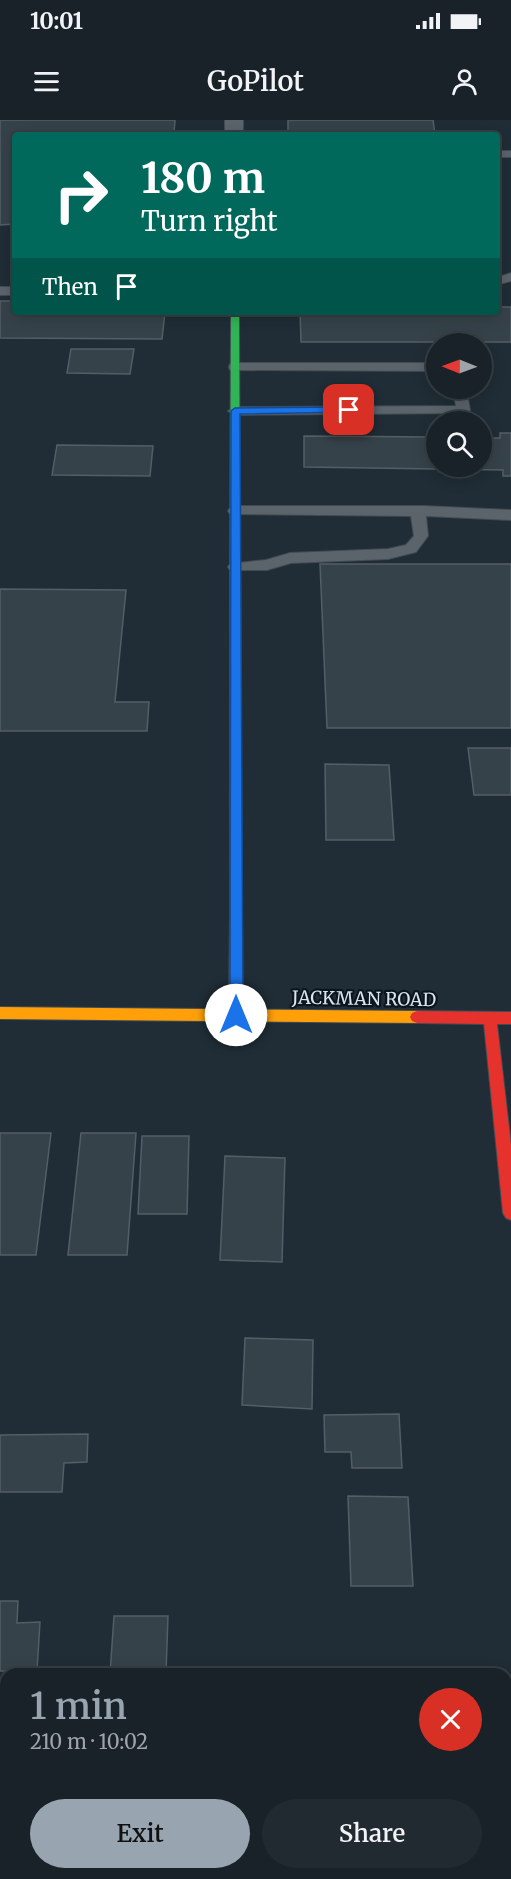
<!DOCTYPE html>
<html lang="en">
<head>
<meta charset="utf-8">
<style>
  :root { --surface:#182228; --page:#212a30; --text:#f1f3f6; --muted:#9fa4a8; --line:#363f45; --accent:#98a5b0 }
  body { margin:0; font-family:Merriweather,serif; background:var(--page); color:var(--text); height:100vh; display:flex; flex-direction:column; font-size:22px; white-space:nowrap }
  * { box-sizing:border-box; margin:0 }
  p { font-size:20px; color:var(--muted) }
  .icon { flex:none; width:33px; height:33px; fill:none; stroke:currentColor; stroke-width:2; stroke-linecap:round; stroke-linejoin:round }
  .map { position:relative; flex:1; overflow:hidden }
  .side { position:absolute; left:0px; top:1548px; width:512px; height:212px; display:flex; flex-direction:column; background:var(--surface); border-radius:18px 18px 0 0; box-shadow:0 3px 15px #0003,0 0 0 2px var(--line) }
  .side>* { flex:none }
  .hud { position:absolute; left:12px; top:12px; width:488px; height:183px; border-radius:6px; box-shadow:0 3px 15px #0003,0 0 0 2px var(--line); background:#00695c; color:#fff; overflow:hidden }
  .needle { width:39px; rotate:271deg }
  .tools { position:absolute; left:426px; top:213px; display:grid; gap:12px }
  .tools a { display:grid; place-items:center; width:66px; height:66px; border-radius:50%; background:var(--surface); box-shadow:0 3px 15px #0003,0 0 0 2px var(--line); font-size:30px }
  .pin { position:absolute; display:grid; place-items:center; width:51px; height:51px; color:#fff; margin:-26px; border-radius:12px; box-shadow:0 3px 9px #0006 }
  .me { position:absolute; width:66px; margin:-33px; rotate:0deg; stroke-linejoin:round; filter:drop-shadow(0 0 4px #0008) }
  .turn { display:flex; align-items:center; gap:21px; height:126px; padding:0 30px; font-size:27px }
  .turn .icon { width:78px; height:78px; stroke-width:2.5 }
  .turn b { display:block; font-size:42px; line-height:51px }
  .then { display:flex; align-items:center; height:57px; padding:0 30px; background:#0003; gap:12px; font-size:22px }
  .round { display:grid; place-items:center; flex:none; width:63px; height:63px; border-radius:32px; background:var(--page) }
  .summary { display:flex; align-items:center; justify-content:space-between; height:102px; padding:0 30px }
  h1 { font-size:36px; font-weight:600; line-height:45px; color:var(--accent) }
  .action { display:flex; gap:12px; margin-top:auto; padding:12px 30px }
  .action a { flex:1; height:69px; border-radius:36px; background:var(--accent); color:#111; font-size:24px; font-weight:600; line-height:69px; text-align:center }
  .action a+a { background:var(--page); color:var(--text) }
  .status { display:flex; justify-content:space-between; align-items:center; height:42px; padding:0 30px; background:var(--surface); direction:ltr }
  .status svg { height:16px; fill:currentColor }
  header { display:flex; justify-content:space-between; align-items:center; height:78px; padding:0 30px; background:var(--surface); font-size:27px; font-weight:600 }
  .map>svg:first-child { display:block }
</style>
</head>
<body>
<div class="status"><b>10:01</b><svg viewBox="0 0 49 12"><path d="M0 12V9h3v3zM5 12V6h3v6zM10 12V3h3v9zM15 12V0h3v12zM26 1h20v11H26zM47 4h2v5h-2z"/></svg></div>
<header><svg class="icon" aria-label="menu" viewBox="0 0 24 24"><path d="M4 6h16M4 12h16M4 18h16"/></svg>GoPilot<svg class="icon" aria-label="person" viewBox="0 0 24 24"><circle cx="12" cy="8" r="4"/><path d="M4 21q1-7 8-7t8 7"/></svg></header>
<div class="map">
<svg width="511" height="1759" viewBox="0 0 511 1759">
  <rect width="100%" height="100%" fill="#202d36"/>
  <g fill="#364249" stroke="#535e66" stroke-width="1.5">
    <polygon points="0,0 175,0 174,14 15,15 15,104 0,105"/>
    <polygon points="288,0 433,0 435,15 288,15"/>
    <polygon points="0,181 15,181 15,192 165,192 162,219 0,218"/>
    <polygon points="496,187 511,187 511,222 301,222 300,192 496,192"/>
    <polygon points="71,229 134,229 130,254 67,253"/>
    <polygon points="500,313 511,313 511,356 503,356 503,350 304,347 304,316 436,317 436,346 482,346 482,318 500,318"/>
    <polygon points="57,325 153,326 150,356 52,355"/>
    <polygon points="320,444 511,444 511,608 327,608"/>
    <polygon points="0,469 126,470 115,582 149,582 147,611 0,611"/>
    <polygon points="468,628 511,628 511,675 474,675"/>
    <polygon points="325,644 389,645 394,720 326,720"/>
    <polygon points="0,1013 51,1013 36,1135 0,1135"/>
    <polygon points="81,1013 136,1013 127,1135 68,1135"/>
    <polygon points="142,1016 189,1016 187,1094 138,1094"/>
    <polygon points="225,1036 285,1038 282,1142 220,1140"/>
    <polygon points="245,1218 313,1220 312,1289 242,1285"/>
    <polygon points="399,1294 402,1348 352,1348 351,1332 325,1332 324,1295"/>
    <polygon points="88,1314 87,1342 64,1343 62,1372 0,1372 0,1315"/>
    <polygon points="348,1376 408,1377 413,1466 351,1466"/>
    <polygon points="0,1481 18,1481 17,1503 40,1502 37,1551 0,1551"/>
    <polygon points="114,1496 168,1496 166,1554 110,1554"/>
    <rect x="0" y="1581" width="6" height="81"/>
    <polygon points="0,1717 6,1717 4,1759 0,1759"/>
    <polygon points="103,1754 163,1754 163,1759 102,1759"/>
    <rect x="196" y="1754" width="60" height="5"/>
    <polygon points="346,1754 464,1754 465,1759 346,1759"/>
  </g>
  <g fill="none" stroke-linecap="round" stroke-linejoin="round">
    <g stroke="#414b53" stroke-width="2">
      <g id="lane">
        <rect x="496" y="31" width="15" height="6"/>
        <polygon points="511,153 511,161 496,165 496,158"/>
        <rect x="0" y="167" width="15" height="8"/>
        <polygon points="235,243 436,243 436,251 230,250 229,247 230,244"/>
        <polygon points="453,268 466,268 470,290 468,293 235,295 228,291 235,287 456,286"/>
        <polygon points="235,386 424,386 511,390 511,400 426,396 428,416 416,432 388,439 291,443 267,450 230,450 228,447 230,444 266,440 290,433 388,429 406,425 414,416 411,396 230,394 228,391 230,388"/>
      </g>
    </g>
    <g stroke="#414b53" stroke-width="2">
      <rect id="street" x="225" y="0" width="18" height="15"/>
    </g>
    <g stroke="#414b53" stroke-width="2">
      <polygon id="fast" points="231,192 239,192 240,428 235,431 230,428"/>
    </g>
    <g stroke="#414b53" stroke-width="2">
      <g id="slow">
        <polygon points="235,425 240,428 242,794 241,798 231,798 230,794 230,428"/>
        <polygon points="0,887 417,891 422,893 424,897 422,901 417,903 0,899"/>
      </g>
    </g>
    <g stroke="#414b53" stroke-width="2">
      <g id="jam">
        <polygon points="236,789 241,790 242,794 243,895 241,899 236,901 231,899 229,895 230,794 231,790"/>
        <polygon points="417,891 511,892 511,904 497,904 511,1025 511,1100 506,1098 503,1093 484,904 417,903 412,901 410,897 412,893"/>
      </g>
    </g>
    <use href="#lane" fill="#5b636b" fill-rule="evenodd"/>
    <use href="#street" fill="#5b636b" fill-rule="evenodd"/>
    <use href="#fast" fill="#30b455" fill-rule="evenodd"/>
    <use href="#slow" fill="#ff9f0a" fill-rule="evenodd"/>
    <use href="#jam" fill="#e5322d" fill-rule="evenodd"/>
  </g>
  <polygon fill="#1a73e8" stroke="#114b97" stroke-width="1.5" points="349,287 354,290 352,292 240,294 243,895 241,900 232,900 230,895 231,291 235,288"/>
  <g text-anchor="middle" stroke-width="4.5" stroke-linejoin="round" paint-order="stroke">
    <g font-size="18" fill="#d8e5f1" stroke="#0b151d">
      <text transform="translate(364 879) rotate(1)" y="6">JACKMAN ROAD</text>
    </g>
  </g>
</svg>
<div class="tools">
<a><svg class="needle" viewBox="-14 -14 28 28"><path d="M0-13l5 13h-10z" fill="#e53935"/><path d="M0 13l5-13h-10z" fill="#9fa4a8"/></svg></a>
<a><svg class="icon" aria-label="search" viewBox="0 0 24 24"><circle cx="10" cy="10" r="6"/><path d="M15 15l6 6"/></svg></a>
</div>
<div class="pin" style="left:349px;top:290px;background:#d93025"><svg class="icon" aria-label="arrive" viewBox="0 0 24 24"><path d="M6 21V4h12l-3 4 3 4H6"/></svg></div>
<svg class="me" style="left:236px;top:895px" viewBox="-20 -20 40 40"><circle r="19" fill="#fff"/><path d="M0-13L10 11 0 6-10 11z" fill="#1a73e8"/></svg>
<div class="hud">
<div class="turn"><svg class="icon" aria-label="right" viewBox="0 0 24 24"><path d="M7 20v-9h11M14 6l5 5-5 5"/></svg><div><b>180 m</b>Turn right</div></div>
<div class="then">Then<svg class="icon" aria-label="arrive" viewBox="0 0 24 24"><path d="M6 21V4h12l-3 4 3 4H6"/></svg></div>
</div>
<section class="side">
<div class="summary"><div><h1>1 min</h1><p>210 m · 10:02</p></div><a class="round" style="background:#d93025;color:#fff"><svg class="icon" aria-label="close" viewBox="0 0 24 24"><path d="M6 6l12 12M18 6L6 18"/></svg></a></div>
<div class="action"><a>Exit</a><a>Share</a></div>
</section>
</div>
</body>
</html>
